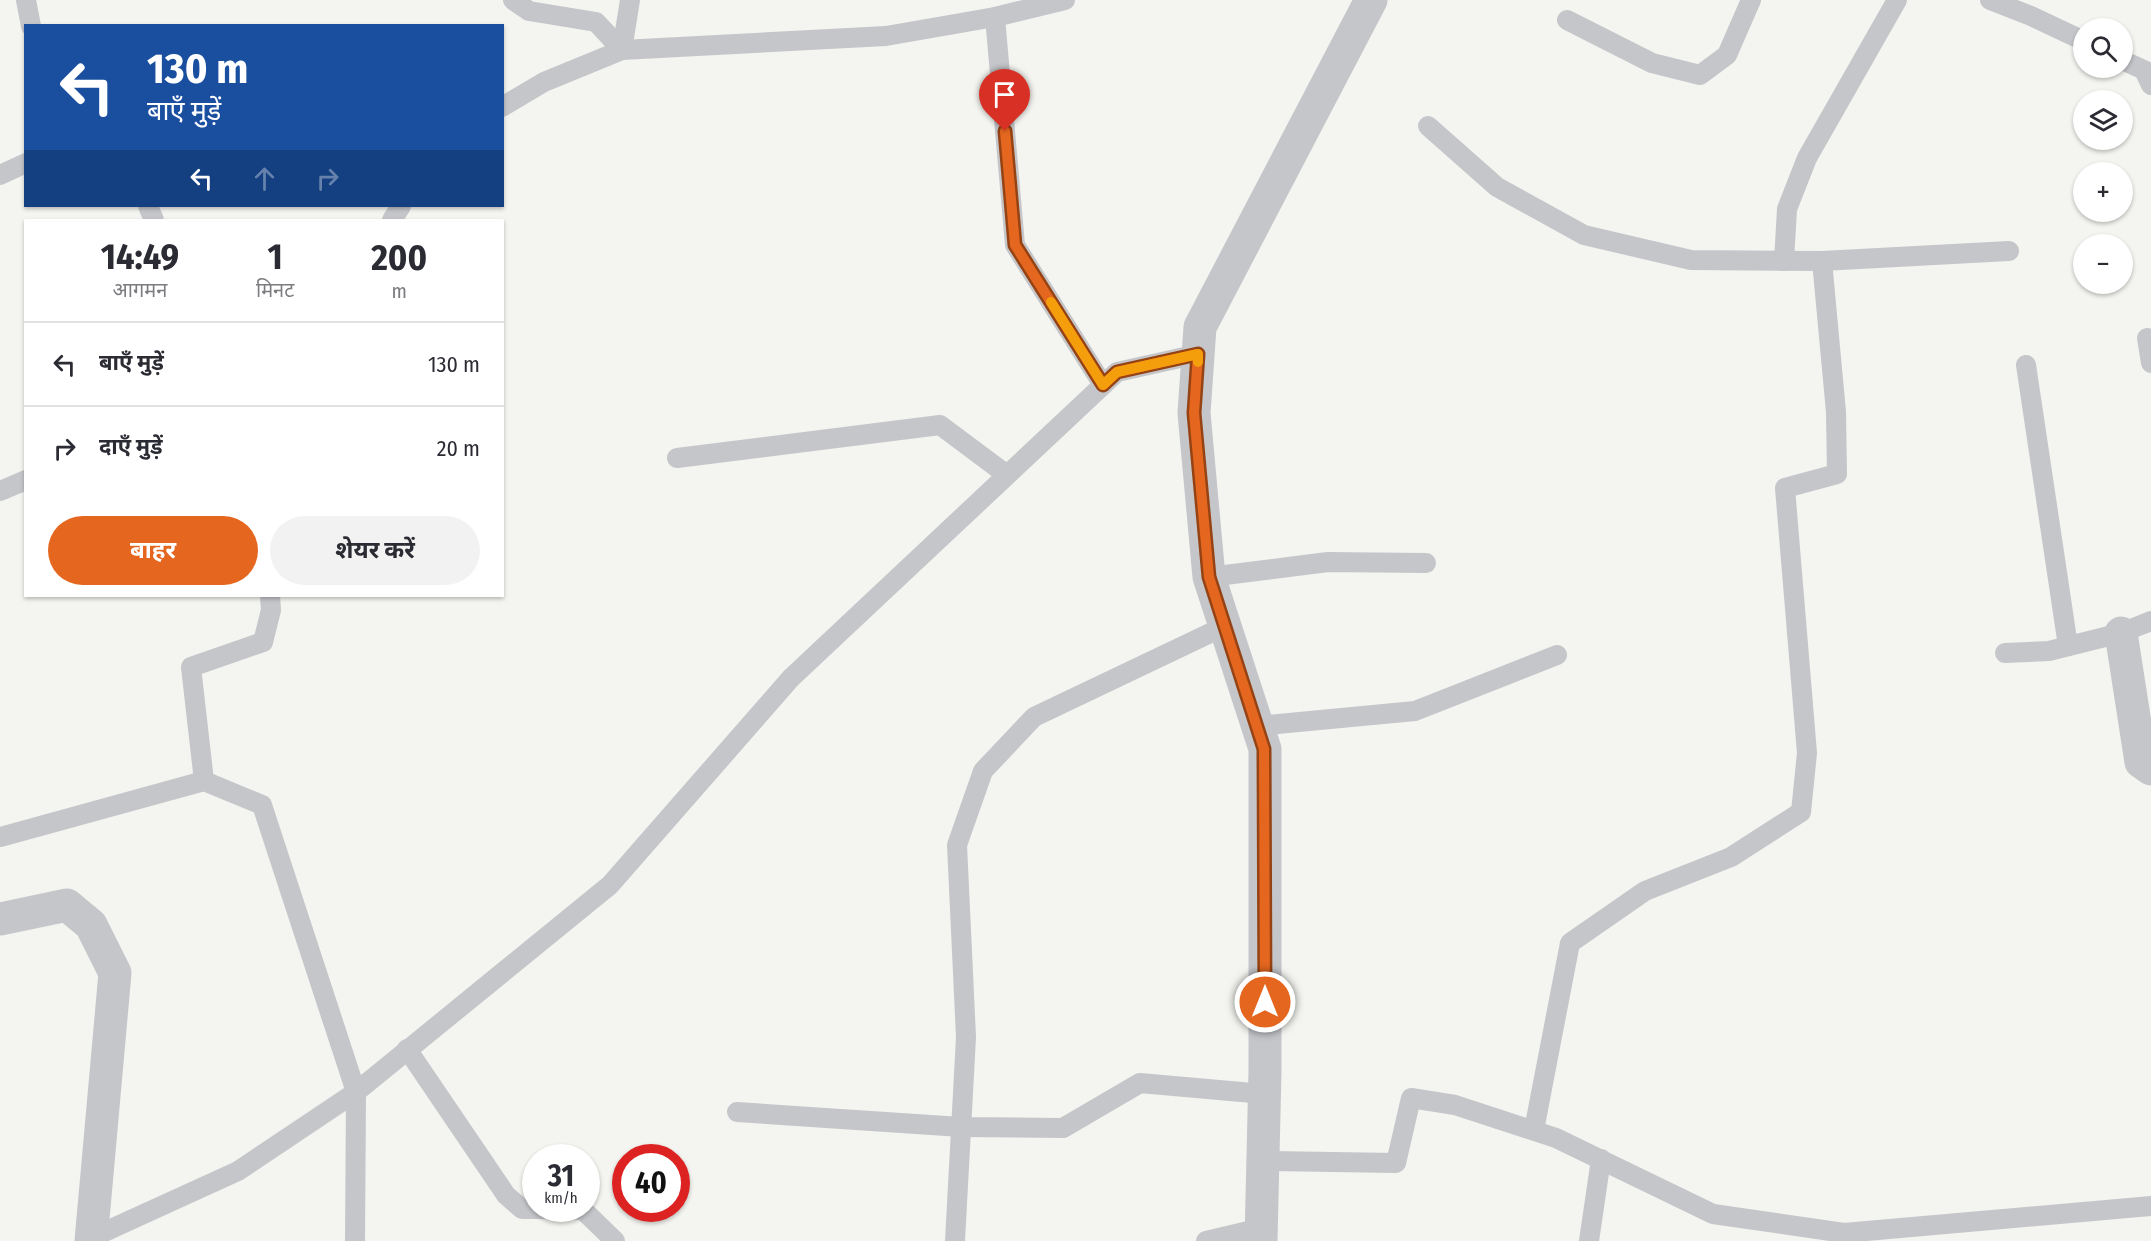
<!DOCTYPE html>
<html lang="hi">
<head>
<meta charset="utf-8">
<style>
  :root { --surface:#fff; --page:#f2f2f3; --text:#2b2b33; --muted:#7c7c81; --line:#e1e1e2; --accent:#e5671f }
  body { margin:0; font-family:"Fira Sans Condensed","Noto Sans Devanagari",sans-serif; background:var(--page); color:var(--text); height:100vh; display:flex; flex-direction:column; font-size:22px; white-space:nowrap }
  * { box-sizing:border-box; margin:0 }
  p { font-size:20px; color:var(--muted) }
  .icon { flex:none; width:33px; height:33px; fill:none; stroke:currentColor; stroke-width:2; stroke-linecap:round; stroke-linejoin:round }
  .map { position:relative; flex:1; overflow:hidden }
  .panel { position:absolute; left:24px; top:219px; width:480px; height:378px; display:flex; flex-direction:column; background:var(--surface); border-radius:0px; box-shadow:0 2px 4px #0004 }
  .panel>* { flex:none }
  .hud { position:absolute; left:24px; top:24px; width:480px; height:183px; border-radius:0px; box-shadow:0 2px 4px #0004; background:#1a4fa0; color:#fff; overflow:hidden }
  .fabs { position:absolute; left:2073px; top:18px; display:grid; gap:12px }
  .fabs a { display:grid; place-items:center; width:60px; height:60px; border-radius:50%; background:var(--surface); box-shadow:0 2px 4px #0004; font-size:30px }
  .speed { position:absolute; left:522px; top:1144px; display:flex; gap:12px; font-size:30px; font-weight:700; text-align:center }
  .speed>* { display:grid; place-content:center; width:78px; height:78px; border-radius:50%; background:var(--surface); box-shadow:0 2px 4px #0004; line-height:1 }
  .speed small { font-size:15px; font-weight:400 }
  .speed .limit { border:9px solid #d22; background:#fff; color:#111 }
  .pin { position:absolute; display:grid; place-items:center; width:51px; height:51px; color:#fff; margin:-62px -26px; border-radius:50% 50% 50% 0; rotate:-45deg; box-shadow:0 0 6px #0007 }
  .pin .icon { rotate:45deg }
  .me { position:absolute; width:66px; margin:-33px; rotate:0deg; stroke-linejoin:round; filter:drop-shadow(0 0 4px #0008) }
  .turn { display:flex; align-items:center; gap:21px; height:126px; padding:0 24px; font-size:27px }
  .turn .icon { width:78px; height:78px; stroke-width:2.5 }
  .turn b { display:block; font-size:42px; line-height:51px }
  .lanes { display:flex; align-items:center; height:57px; padding:0 24px; background:#0003; justify-content:center; gap:30px; direction:ltr }
  .lanes .off { opacity:.35 }
  .eta { display:flex; justify-content:space-evenly; align-items:center; height:102px; text-align:center }
  .eta b { font-size:36px; font-weight:700; line-height:42px }
  .primary-button { display:flex; gap:12px; margin-top:auto; padding:12px 24px }
  .primary-button a { flex:1; height:69px; border-radius:36px; background:var(--accent); color:#fff; font-size:24px; font-weight:700; line-height:69px; text-align:center }
  .primary-button a+a { background:var(--page); color:var(--text) }
  ul { padding:0; list-style:none }
  li { display:flex; align-items:center; gap:18px; height:84px; padding:0 24px; border-top:2px solid var(--line) }
  li div { flex:1 }
  li b { display:block; font-size:22px }
  li em { font-style:normal }
  .map>svg:first-child { display:block }
</style>
</head>
<body>
<div class="map">
<svg width="2151" height="1241" viewBox="0 0 2151 1241">
  <rect width="100%" height="100%" fill="#f4f4f0"/>
  <g fill="none" stroke-linecap="round" stroke-linejoin="round">
    <g stroke="#c4c6ca" stroke-width="20">
      <polyline points="26,0 31,26"/>
      <polyline points="513,0 529,11 596,22 622,50"/>
      <polyline points="1990,0 2031,16 2084,41"/>
      <polyline points="995,17 1015,245 1103,385"/>
      <polyline points="1567,20 1652,63 1700,75 1727,55 1751,0"/>
      <polyline points="622,50 630,0"/>
      <polyline points="2122,60 2144,70 2151,85"/>
      <polyline points="502,107 544,82 622,50 886,36 995,17 1065,0"/>
      <polyline points="1428,126 1497,187 1584,235 1691,260 1822,261 2009,251"/>
      <polyline points="0,175 26,163"/>
      <polyline points="148,206 154,220"/>
      <polyline points="392,220 401,206"/>
      <polyline points="1784,261 1787,209 1807,158 1897,0"/>
      <polyline points="2147,338 2151,363"/>
      <polyline points="2026,365 2068,646"/>
      <polyline points="677,458 940,425 1007,475"/>
      <polyline points="0,491 26,480"/>
      <polyline points="1209,577 1328,562 1426,563"/>
      <polyline points="2005,653 2049,651 2121,633 2151,621"/>
      <polyline points="1257,726 1415,711 1557,655"/>
      <polyline points="204,781 191,667 263,642 271,610 270,596"/>
      <polyline points="0,837 204,781 262,805 356,1092 355,1241"/>
      <polyline points="407,1049 506,1195 522,1209 536,1209"/>
      <polyline points="737,1112 961,1127 1063,1128 1140,1083 1264,1094"/>
      <polyline points="1534,1130 1570,943 1645,891 1731,857 1801,812 1807,753 1785,488 1837,474 1836,412 1822,261"/>
      <polyline points="1263,1161 1396,1163 1411,1098 1455,1105 1556,1138 1713,1214 1844,1233 2151,1206"/>
      <polyline points="537,1209 583,1210 615,1241"/>
      <polyline points="91,1238 238,1171 356,1092 610,885 791,678 1117,372 1198,354"/>
      <polyline points="955,1241 966,1037 957,845 983,771 1034,717 1225,626"/>
      <polyline points="1206,1241 1261,1228"/>
      <polyline points="1589,1241 1601,1159"/>
    </g>
    <polyline stroke="#c4c6ca" stroke-width="33" points="2121,633 2141,762 2151,769"/>
    <g stroke="#c4c6ca" stroke-width="33">
      <polyline points="0,919 67,905 91,925 115,973 91,1241"/>
      <polyline points="1261,1241 1265,1071 1265,749 1209,577 1194,413 1200,327 1371,0"/>
    </g>
  </g>
  <g fill="none" stroke-linecap="round" stroke-linejoin="round">
    <g stroke="#954314" stroke-width="15">
      <polyline id="route" points="1005,131 1015,245 1103,385 1117,372 1198,354 1194,413 1209,577 1264,749 1265,1002"/>
    </g>
    <use href="#route" stroke="#e5671f" stroke-width="10"/>
    <polyline stroke="#f59e0b" stroke-width="10" points="1051,302 1103,385 1117,372 1198,354 1198,362"/>
  </g>
</svg>
<div class="fabs">
<a><svg class="icon" aria-label="search" viewBox="0 0 24 24"><circle cx="10" cy="10" r="6"/><path d="M15 15l6 6"/></svg></a>
<a><svg class="icon" aria-label="layers" viewBox="0 0 24 24"><path d="M12 4l9 5-9 5-9-5zM3 14l9 5 9-5"/></svg></a>
<a>+</a>
<a>−</a>
</div>
<div class="speed"><div>31<small>km/h</small></div><div class="limit">40</div></div>
<div class="pin" style="left:1005px;top:131px;background:#d93025"><svg class="icon" aria-label="arrive" viewBox="0 0 24 24"><path d="M6 21V4h12l-3 4 3 4H6"/></svg></div>
<svg class="me" style="left:1265px;top:1002px" viewBox="-20 -20 40 40"><circle r="17" fill="#e5671f" stroke="#fff" stroke-width="3"/><path d="M0-11L8 9 0 5-8 9z" fill="#fff"/></svg>
<div class="hud">
<div class="turn"><svg class="icon" aria-label="left" viewBox="0 0 24 24"><path d="M17 20v-9H6M10 6l-5 5 5 5"/></svg><div><b>130 m</b>बाएँ मुड़ें</div></div>
<div class="lanes"><svg class="icon" aria-label="left" viewBox="0 0 24 24"><path d="M17 20v-9H6M10 6l-5 5 5 5"/></svg><svg class="icon off" aria-label="ahead" viewBox="0 0 24 24"><path d="M12 20V5M6 11l6-6 6 6"/></svg><svg class="icon off" aria-label="right" viewBox="0 0 24 24"><path d="M7 20v-9h11M14 6l5 5-5 5"/></svg></div>
</div>
<section class="panel">
<div class="eta">
<div><b>14:49</b><p>आगमन</p></div>
<div><b>1</b><p>मिनट</p></div>
<div><b>200</b><p>m</p></div>
</div>
<ul>
<li><svg class="icon" aria-label="left" viewBox="0 0 24 24"><path d="M17 20v-9H6M10 6l-5 5 5 5"/></svg><div><b>बाएँ मुड़ें</b></div><em>130 m</em></li>
<li><svg class="icon" aria-label="right" viewBox="0 0 24 24"><path d="M7 20v-9h11M14 6l5 5-5 5"/></svg><div><b>दाएँ मुड़ें</b></div><em>20 m</em></li>
</ul>
<div class="primary-button"><a>बाहर</a><a>शेयर करें</a></div>
</section>
</div>
</body>
</html>
